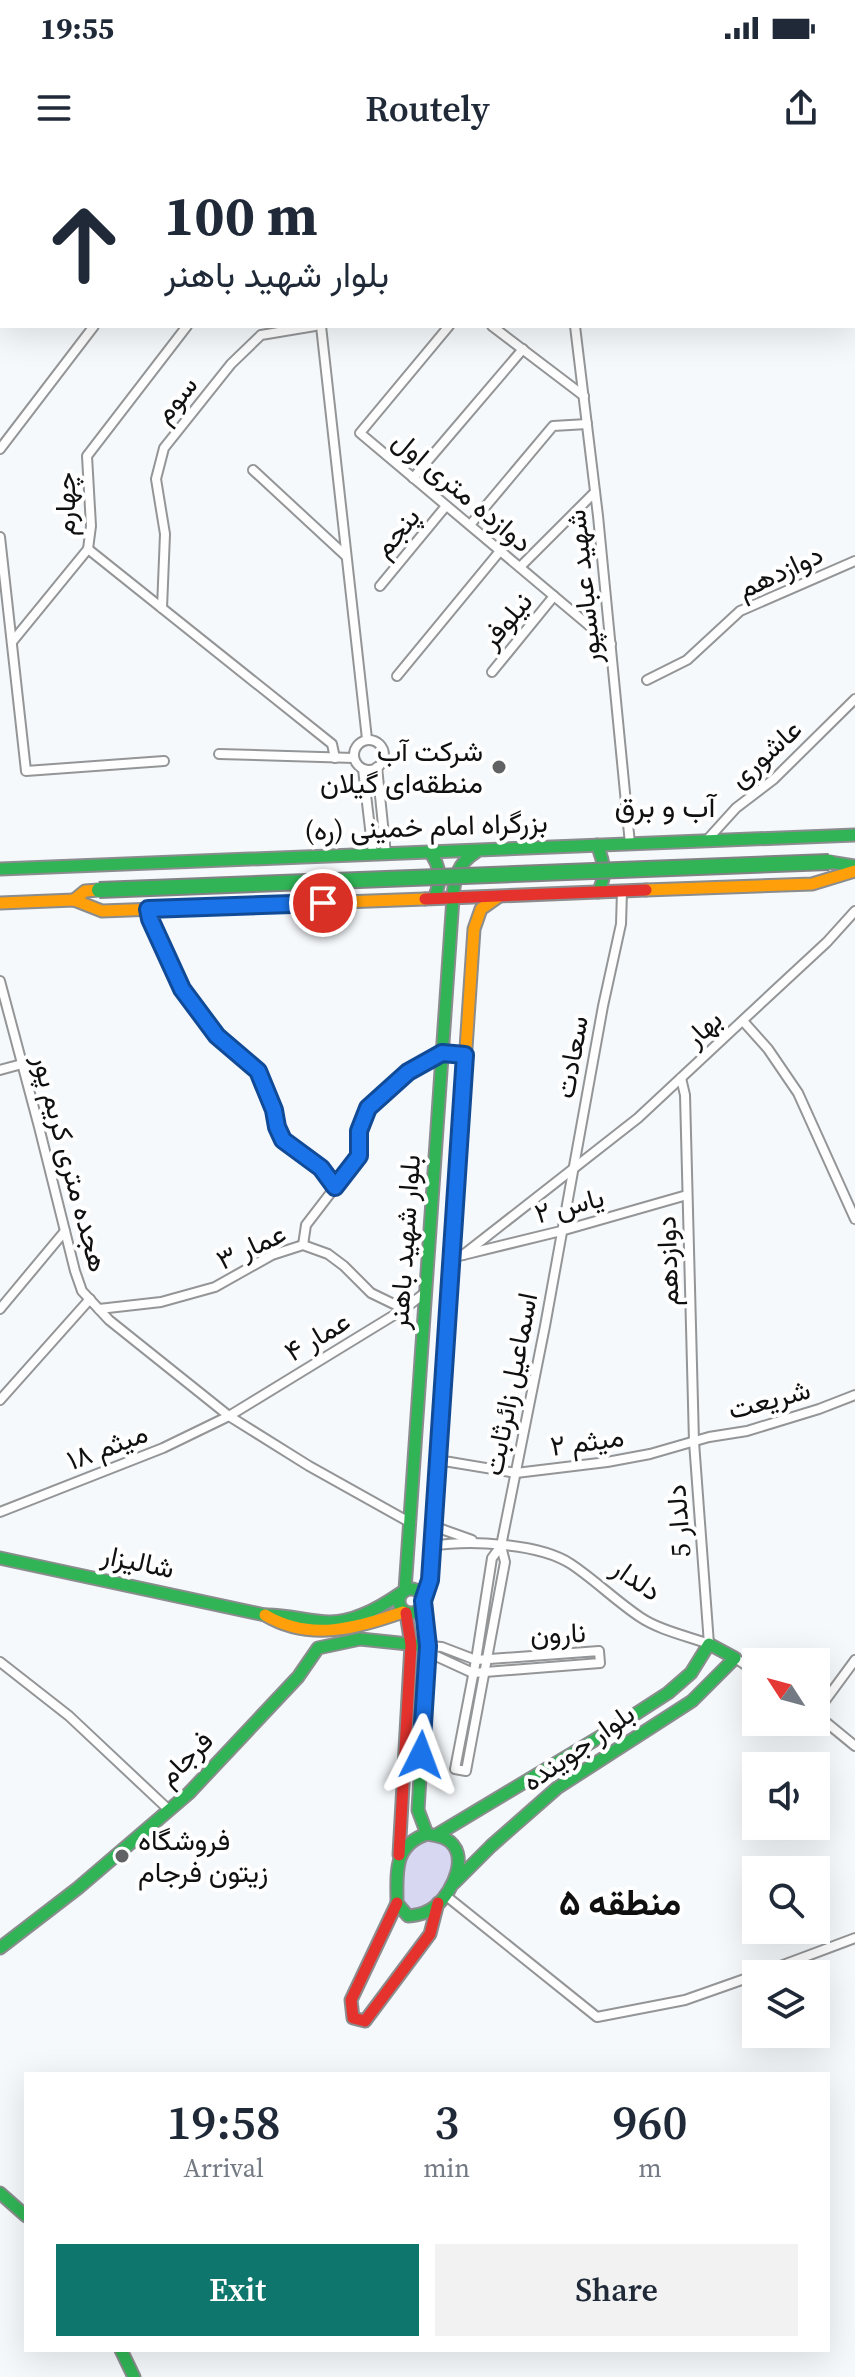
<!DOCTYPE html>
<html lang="en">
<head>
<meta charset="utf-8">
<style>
  :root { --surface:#fff; --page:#f2f2f3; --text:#1f2937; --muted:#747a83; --accent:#0f766e }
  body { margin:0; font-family:"Source Serif 4",Vazirmatn,serif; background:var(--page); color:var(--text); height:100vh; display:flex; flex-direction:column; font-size:30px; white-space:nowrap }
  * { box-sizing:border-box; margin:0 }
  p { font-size:26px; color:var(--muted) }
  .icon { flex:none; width:44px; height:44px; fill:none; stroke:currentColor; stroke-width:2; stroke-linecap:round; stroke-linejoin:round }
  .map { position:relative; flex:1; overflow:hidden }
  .details { position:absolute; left:24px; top:1912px; width:806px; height:280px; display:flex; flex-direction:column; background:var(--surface); border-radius:0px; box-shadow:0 8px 32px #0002 }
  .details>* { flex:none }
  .hud { position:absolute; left:0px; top:0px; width:856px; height:168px; box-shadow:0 8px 32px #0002; background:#fff; color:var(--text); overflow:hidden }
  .needle { width:52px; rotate:306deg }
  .buttons { position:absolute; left:742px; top:1488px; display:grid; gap:16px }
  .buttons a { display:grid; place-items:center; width:88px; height:88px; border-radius:0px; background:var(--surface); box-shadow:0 8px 32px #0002; font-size:40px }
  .pin { position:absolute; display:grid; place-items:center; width:68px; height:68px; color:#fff; margin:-34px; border:4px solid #fff; border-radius:50%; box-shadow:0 2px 8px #0007 }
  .me { position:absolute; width:88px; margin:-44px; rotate:3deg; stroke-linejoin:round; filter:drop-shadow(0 0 6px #0008) }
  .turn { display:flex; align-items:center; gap:28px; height:168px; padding:0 32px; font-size:36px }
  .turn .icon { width:104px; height:104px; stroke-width:2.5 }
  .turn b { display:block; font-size:56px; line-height:68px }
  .eta { display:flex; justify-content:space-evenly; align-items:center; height:136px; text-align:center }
  .eta b { font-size:48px; font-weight:600; line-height:56px }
  .action { display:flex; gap:16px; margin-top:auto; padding:16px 32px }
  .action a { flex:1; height:92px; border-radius:0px; background:var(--accent); color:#fff; font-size:32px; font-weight:600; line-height:92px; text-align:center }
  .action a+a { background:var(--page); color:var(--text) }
  .status { display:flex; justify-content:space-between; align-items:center; height:56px; padding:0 40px; background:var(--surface); direction:ltr }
  .status svg { height:22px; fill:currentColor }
  header { display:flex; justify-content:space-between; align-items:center; height:104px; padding:0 32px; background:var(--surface); font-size:36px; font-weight:600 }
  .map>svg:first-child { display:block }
</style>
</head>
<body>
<div class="status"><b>19:55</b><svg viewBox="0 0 49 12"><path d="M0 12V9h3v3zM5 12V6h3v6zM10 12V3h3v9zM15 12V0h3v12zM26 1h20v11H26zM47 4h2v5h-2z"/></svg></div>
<header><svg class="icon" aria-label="menu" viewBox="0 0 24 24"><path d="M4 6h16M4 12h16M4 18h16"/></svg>Routely<svg class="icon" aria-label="share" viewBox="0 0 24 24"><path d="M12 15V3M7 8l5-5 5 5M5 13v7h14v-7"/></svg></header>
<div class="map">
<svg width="855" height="2217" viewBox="0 0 855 2217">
  <rect width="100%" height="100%" fill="#f6f9fc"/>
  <path fill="#d7d7f2" d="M429,1678C435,1680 443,1682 447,1686C451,1690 451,1692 452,1698C457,1721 436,1738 420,1752L408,1750L401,1741L404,1701L410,1688Z"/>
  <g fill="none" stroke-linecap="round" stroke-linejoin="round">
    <g stroke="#949596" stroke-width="12">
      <g id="street">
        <polyline points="302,0 302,2"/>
        <polyline points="556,0 556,2"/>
        <polyline points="368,2 370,0"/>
        <polyline points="520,2 521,0"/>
        <polyline points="321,166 367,579"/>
        <polyline points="449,166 360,273 611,484"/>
        <polyline points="492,166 584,236"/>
        <polyline points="575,166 598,356 630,684"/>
        <polyline points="0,289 94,166"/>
        <polyline points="253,310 346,396"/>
        <polyline points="413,318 523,189"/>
        <polyline points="470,365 553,266 587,264"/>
        <polyline points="0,377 26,611 164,601"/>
        <polyline points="88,389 332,584 335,598"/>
        <polyline points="520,407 595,332"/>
        <polyline points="380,426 446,346"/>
        <polyline points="162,448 165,374 156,319 164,288 231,204 261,175 315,166"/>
        <polyline points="12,482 88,389 91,366 87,296 187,166"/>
        <polyline points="492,512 554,436"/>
        <polyline points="397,516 500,391"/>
        <polyline points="647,520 687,500 740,451 855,401"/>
        <circle cx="369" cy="595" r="15"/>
        <polyline points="219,594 354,598"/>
        <polyline points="377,607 386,694"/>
        <polyline points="363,609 373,694"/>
        <polyline points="707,680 736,648 774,619 855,539"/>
        <polyline points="148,749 150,759 182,829 192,844 217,876 258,911 274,950 277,967 283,980 321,1008 335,1027"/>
        <polyline points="0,821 39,967 75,1111 82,1131 109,1160 229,1256 309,1306 411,1363"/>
        <polyline points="743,861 768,889 798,933 855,1059"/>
        <polyline points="0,910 22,904"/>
        <polyline points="303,1085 306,1065 359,996 359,971 368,948 408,912 442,893"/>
        <polyline points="463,1095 561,1071 687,1035"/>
        <polyline points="451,1098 463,1095 638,958 772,833 827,782 855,751"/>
        <polyline points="0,1149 65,1071"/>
        <polyline points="99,1149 161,1142 215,1127 272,1095 303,1085 328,1094 344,1106 371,1133 404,1149"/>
        <polyline points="0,1240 90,1139"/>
        <polyline points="438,1300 516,1313 607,1302 650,1294 709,1277 747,1271 819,1249 855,1235"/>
        <polyline points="0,1352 163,1288 229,1256 404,1149 426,1132"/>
        <polyline points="433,1366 472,1380"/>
        <path d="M432,1386C469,1380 539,1383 571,1404C595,1420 616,1441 640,1457C659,1470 687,1476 709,1484L694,1282L685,935L681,918"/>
        <polyline points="501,1386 505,1402 466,1611 455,1609 476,1500 492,1398 501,1386 545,1166 603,846 621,764 622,731"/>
        <polygon points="428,1486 442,1487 476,1500 599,1491 600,1503 473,1513 436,1496"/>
        <polyline points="735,1498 756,1512"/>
        <polyline points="0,1502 69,1556 169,1650"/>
        <polyline points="816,1553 855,1500"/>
        <polyline points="816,1554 855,1586"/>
        <polyline points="445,1735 597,1857 685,1840 756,1815"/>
        <polyline points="759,1814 855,1778"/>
      </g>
    </g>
    <g stroke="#8a8c8d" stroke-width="15">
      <g id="fast">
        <path d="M597,685C604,702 607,716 598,732"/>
        <path d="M430,692C441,707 442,721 434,738"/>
        <polyline points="829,702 855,706"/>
        <polyline points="0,709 855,675"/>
        <path d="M453,738C454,718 458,703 476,692"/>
        <path d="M0,1398L265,1455C287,1454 308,1462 330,1462C355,1462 381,1447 401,1433"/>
        <circle cx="411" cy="1441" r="12"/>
        <polyline points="405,1430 453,738"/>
        <polyline points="427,1674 418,1650 428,1486 423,1441 430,1420 451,1112"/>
        <path d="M427,1674C432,1675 441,1676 446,1679C471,1693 453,1731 437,1745C428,1753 419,1755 408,1756L397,1743C397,1713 393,1685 427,1674Z"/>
        <polyline points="438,1674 603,1575 668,1533 691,1513 709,1484 735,1498 692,1541 557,1628 491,1686 454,1723"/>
        <polyline points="0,1788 78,1728 189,1633 298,1517 318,1488 360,1479 428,1486"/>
        <polyline points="0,2033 26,2056"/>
        <polyline points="121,2190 134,2217"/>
      </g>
    </g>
    <g stroke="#8a8c8d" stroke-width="15">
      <g id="slow">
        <polyline points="646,730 812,724 855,711"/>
        <polyline points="74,740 85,731 99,730"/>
        <polyline points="0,743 74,740 102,751 425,739"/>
        <polyline points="451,1112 474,769 481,749 498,737"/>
        <path d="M265,1455C310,1482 358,1468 403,1452"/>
      </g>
    </g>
    <g stroke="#8a8c8d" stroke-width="15">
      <g id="jam">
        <polyline points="425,739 646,730"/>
        <polyline points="399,1695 411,1485 406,1453"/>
        <polyline points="397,1743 351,1840 353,1858 365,1861 430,1774 438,1743"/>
      </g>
    </g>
    <use href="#street" stroke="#fefeff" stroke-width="8"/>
    <use href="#fast" stroke="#30b455" stroke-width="11"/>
    <use href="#slow" stroke="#ff9f0a" stroke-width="11"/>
    <use href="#jam" stroke="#e5322d" stroke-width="11"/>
    <g stroke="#818284" stroke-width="18" stroke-linecap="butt">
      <polyline id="fast-bridge" points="99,730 829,702"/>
    </g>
    <use href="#fast-bridge" stroke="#30b455" stroke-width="14"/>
  </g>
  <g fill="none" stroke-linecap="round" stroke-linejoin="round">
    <g stroke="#114b97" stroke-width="20">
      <polyline id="route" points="323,743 148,749 150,759 182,829 217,876 258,911 274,950 277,967 283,980 321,1008 335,1027 359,996 359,971 368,948 408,912 442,893 465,895 430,1420 423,1441 428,1486 421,1595"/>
    </g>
    <use href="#route" stroke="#1a73e8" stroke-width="14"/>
  </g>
  <g fill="#606263" stroke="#fff" stroke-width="3">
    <circle cx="499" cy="607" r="8"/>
    <circle cx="122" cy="1696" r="8"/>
  </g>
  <g text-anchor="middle" stroke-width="8" stroke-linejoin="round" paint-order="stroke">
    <g font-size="28" fill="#101010" stroke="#fff">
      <text transform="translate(175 239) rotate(-51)" y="10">سوم</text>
      <text transform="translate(463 331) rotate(40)" y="10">دوازده متری اول</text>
      <text transform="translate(65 344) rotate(-90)" y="10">چهارم</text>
      <text transform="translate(396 372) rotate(-50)" y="10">پنجم</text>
      <text transform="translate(780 411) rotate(-25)" y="10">دوازدهم</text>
      <text transform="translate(583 427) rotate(-96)" y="10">شهید عباسپور</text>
      <text transform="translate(506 460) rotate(-50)" y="10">نیلوفر</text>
      <text transform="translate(765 593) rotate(-42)" y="10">عاشوری</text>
      <text transform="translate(426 666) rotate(-2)" y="10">بزرگراه امام خمینی (ره)</text>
      <text transform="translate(703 868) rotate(-43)" y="10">بهار</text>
      <text transform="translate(571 897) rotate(-80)" y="10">سعادت</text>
      <text transform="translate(71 1003) rotate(75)" y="10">هجده متری کریم پور</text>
      <text transform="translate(569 1045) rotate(-15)" y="10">یاس ۲</text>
      <text transform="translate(404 1082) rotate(-86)" y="10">بلوار شهید باهنر</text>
      <text transform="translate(251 1086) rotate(-25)" y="10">عمار ۳</text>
      <text transform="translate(667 1101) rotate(-92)" y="10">دوازدهم</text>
      <text transform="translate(317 1176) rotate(-31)" y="10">عمار ۴</text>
      <text transform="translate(510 1224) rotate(-79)" y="10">اسماعیل زائرثابت</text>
      <text transform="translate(769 1239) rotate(-15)" y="10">شریعت</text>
      <text transform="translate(587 1281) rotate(-8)" y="10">میثم ۲</text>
      <text transform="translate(107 1286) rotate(-21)" y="10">میثم ۱۸</text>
      <text transform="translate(678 1361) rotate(-94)" y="10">دلدار 5</text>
      <text transform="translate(138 1401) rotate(12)" y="10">شالیزار</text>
      <text transform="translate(637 1419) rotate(35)" y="10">دلدار</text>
      <text transform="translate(558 1473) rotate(-2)" y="10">نارون</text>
      <text transform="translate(578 1587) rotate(-35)" y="10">بلوار جوینده</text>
      <text transform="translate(185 1598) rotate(-45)" y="10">فرجام</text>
    </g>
    <g font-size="28" fill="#101010" stroke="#fff" text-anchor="end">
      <text x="483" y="601">شرکت آب<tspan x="483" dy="32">منطقه‌ای گیلان</tspan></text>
      <text x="138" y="1690" text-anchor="start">فروشگاه<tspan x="138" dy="32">زیتون فرجام</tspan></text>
    </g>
    <g font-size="30" fill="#101010" stroke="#fff">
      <text x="665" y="657">آب و برق</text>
    </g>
    <g font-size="36" font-weight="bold" fill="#101010" stroke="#fff">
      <text x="620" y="1755">منطقه ۵</text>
    </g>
  </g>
</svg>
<div class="buttons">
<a><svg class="needle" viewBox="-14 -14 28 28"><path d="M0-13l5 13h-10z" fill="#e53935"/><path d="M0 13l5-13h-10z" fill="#747a83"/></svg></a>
<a><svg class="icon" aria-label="sound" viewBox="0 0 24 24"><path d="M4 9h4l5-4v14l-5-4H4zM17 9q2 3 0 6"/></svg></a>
<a><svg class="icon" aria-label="search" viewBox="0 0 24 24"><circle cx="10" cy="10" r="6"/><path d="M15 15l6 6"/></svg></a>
<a><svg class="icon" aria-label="layers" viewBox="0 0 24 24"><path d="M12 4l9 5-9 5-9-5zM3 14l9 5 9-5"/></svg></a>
</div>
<div class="pin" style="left:323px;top:743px;background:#d93025"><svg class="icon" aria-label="arrive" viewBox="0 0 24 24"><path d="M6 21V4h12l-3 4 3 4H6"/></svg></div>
<svg class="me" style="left:421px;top:1595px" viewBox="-20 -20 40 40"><path d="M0-17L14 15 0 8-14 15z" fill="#1a73e8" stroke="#fff" stroke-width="4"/></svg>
<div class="hud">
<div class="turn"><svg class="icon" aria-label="ahead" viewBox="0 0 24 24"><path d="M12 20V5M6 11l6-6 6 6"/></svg><div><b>100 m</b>بلوار شهید باهنر</div></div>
</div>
<section class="details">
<div class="eta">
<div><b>19:58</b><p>Arrival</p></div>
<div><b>3</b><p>min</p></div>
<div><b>960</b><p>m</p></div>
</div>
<div class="action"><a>Exit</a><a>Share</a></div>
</section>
</div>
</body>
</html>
